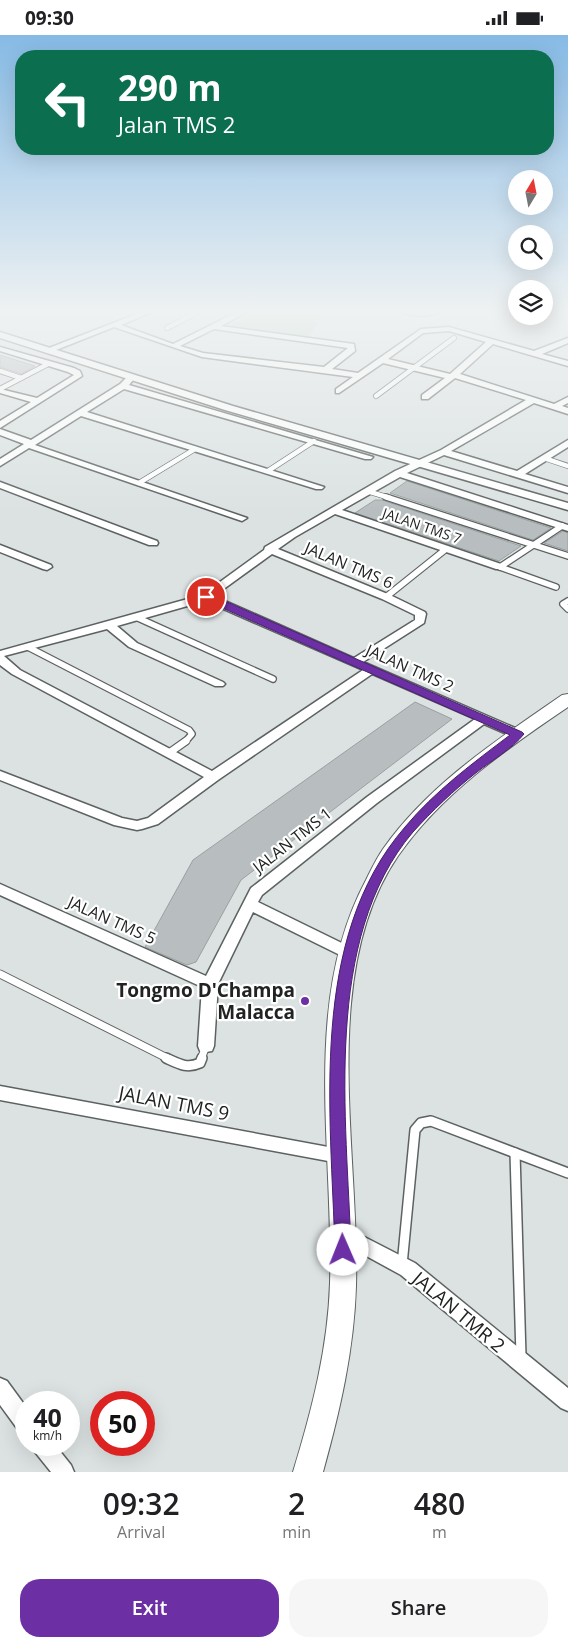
<!DOCTYPE html>
<html lang="en">
<head>
<meta charset="utf-8">
<style>
  :root { --surface:#fff; --page:#f6f6f6; --text:#202124; --muted:#757577; --accent:#6c2fa4 }
  body { margin:0; font-family:"Open Sans",sans-serif; background:var(--page); color:var(--text); height:100vh; display:flex; flex-direction:column; font-size:19px; white-space:nowrap }
  * { box-sizing:border-box; margin:0 }
  p { font-size:16px; color:var(--muted) }
  .icon { flex:none; width:28px; height:28px; fill:none; stroke:currentColor; stroke-width:2; stroke-linecap:round; stroke-linejoin:round }
  .map { position:relative; height:1437px; overflow:hidden }
  .panel { display:flex; flex-direction:column; background:var(--surface); flex:1 }
  .panel>* { flex:none }
  .hud { position:absolute; left:15px; top:15px; width:539px; height:105px; border-radius:20px; box-shadow:0 5px 20px #0002; background:#0b6e4f; color:#fff; overflow:hidden }
  .needle { width:32px; rotate:10deg }
  .buttons { position:absolute; left:508px; top:135px; display:grid; gap:10px }
  .buttons a { display:grid; place-items:center; width:45px; height:45px; border-radius:50%; background:var(--surface); box-shadow:0 5px 20px #0002; font-size:25px }
  .speed { position:absolute; left:15px; top:1356px; display:flex; gap:10px; font-size:25px; font-weight:700; text-align:center }
  .speed>* { display:grid; place-content:center; width:65px; height:65px; border-radius:50%; background:var(--surface); box-shadow:0 5px 20px #0002; line-height:1 }
  .speed small { font-size:12px; font-weight:400 }
  .speed .limit { border:8px solid #d22; background:#fff; color:#111 }
  .pin { position:absolute; display:grid; place-items:center; width:42px; height:42px; color:#fff; margin:-21px; border:2px solid #fff; border-radius:50%; box-shadow:0 1px 5px #0007 }
  .me { position:absolute; width:55px; margin:-28px; rotate:359deg; stroke-linejoin:round; filter:drop-shadow(0 0 4px #0008) }
  .turn { display:flex; align-items:center; gap:18px; height:105px; padding:0 20px; font-size:22px }
  .turn .icon { width:65px; height:65px; stroke-width:2.5 }
  .turn b { display:block; font-size:35px; line-height:42px }
  .eta { display:flex; justify-content:space-evenly; align-items:center; height:85px; text-align:center }
  .eta b { font-size:30px; font-weight:600; line-height:35px }
  .button { display:flex; gap:10px; margin-top:auto; padding:10px 20px }
  .button a { flex:1; height:58px; border-radius:20px; background:var(--accent); color:#fff; font-size:20px; font-weight:600; line-height:58px; text-align:center }
  .button a+a { background:var(--page); color:var(--text) }
  .status { display:flex; justify-content:space-between; align-items:center; height:35px; padding:0 25px; background:var(--surface); direction:ltr }
  .status svg { height:14px; fill:currentColor }
  .map>svg:first-child { display:block }
</style>
</head>
<body>
<div class="status"><b>09:30</b><svg viewBox="0 0 49 12"><path d="M0 12V9h3v3zM5 12V6h3v6zM10 12V3h3v9zM15 12V0h3v12zM26 1h20v11H26zM47 4h2v5h-2z"/></svg></div>
<div class="map">
<svg width="568" height="1437" viewBox="0 0 568 1437">
  <rect width="100%" height="100%" fill="#dce2e2"/>
  <polygon fill="#afd3b2" points="254,276 328,276 308,301 229,290"/>
  <g fill="#b8bebf" stroke="#9a9fa0">
    <polygon points="0,320 35,331 21,339 0,332"/>
    <polygon points="407,446 545,491 551,493 533,505 390,458"/>
    <polygon points="375,465 382,465 521,511 499,526 355,478"/>
    <polygon points="563,496 568,498 568,516 544,508"/>
    <polygon points="415,667 452,684 241,845 196,927 187,930 145,912 193,825"/>
  </g>
  <g fill="none" stroke-linecap="round" stroke-linejoin="round">
    <g stroke="#5c6261" stroke-width="6">
      <g id="service-far3">
        <polyline points="167,293 200,276"/>
        <polyline points="0,336 21,343"/>
        <polyline points="0,354 48,329"/>
        <polyline points="376,361 454,303"/>
        <polyline points="544,423 568,431"/>
        <polyline points="268,436 314,406"/>
        <polyline points="139,448 195,414"/>
        <polyline points="367,456 390,463"/>
      </g>
    </g>
    <g stroke="#5c6261" stroke-width="8">
      <g id="service-far2">
        <polyline points="386,462 568,521"/>
        <polyline points="500,532 562,491"/>
        <polyline points="500,532 556,552"/>
        <polyline points="386,562 446,514"/>
        <polyline points="568,566 563,569 568,574"/>
        <polyline points="136,582 273,644"/>
        <polyline points="28,612 189,695 192,699 185,707"/>
      </g>
    </g>
    <g stroke="#5c6261" stroke-width="9">
      <g id="service-far1">
        <polyline points="169,718 186,706"/>
        <polyline points="0,939 169,1024"/>
        <polyline points="201,1024 206,1011"/>
      </g>
    </g>
    <g stroke="#5c6261" stroke-width="12">
      <g id="service">
        <path d="M166,1023C179,1029 187,1034 200,1028L202,1023"/>
        <polyline points="515,1118 521,1321"/>
        <polyline points="402,1230 415,1095 421,1088 431,1086 568,1138"/>
      </g>
    </g>
    <g stroke="#5c6261" stroke-width="3">
      <g id="minor">
        <path d="M144,276H154L121,290L173,309L239,276H249L221,291L354,309L355,316L332,334L358,338L421,294L449,292L534,316L568,303V308L542,319L568,326V331L493,309L460,339L554,369L568,362V368L562,371L568,373V379L534,368L451,416L517,436L568,405V412L525,439L568,452V458L444,420L407,438L568,490V496L400,442L342,475L504,530L505,532L504,534H496L335,479L295,502L278,514L390,560L425,577L426,579L424,588L363,627L522,696L524,699L522,702H514L484,689L377,768L262,860L258,867L354,914L356,918L354,922L349,924L344,922L253,877L218,949L214,1011L212,1016L206,1017L200,1016L198,1011L202,952L0,860V849L206,941L251,853L367,762L475,684L372,639L218,745L158,789L142,794L137,795L114,790L0,745V736L122,783L137,786L148,783L204,742L12,639L0,630V616L202,560L264,515L265,512L395,436L441,415L526,365L455,343L428,364H422V360L445,343L383,328L339,358H336V354L353,342L202,322L114,292L51,317L44,315ZM214,294L348,313L324,332L203,318L180,311ZM449,296L486,307L450,339L388,324L423,298ZM272,519L382,564L415,580V585L354,623L214,561ZM205,566L363,635L212,736L20,635L4,621L107,594L129,612L215,651H223L225,649L223,647L137,608L117,591Z"/>
        <path d="M399,276H442C432,282 409,282 399,276Z"/>
        <polygon points="0,312 74,333 80,336 82,341 0,393 0,386 31,367 0,358 0,354 37,363 74,340 68,337 0,316"/>
        <polygon points="126,343 133,345 129,350 373,422 371,424 365,424 124,354 87,377 324,452 322,454 316,454 81,381 35,410 247,483 242,486 239,485 29,413 0,431 0,424 24,409 0,400 0,394 31,405 120,349"/>
        <polygon points="0,447 157,506 158,508 157,510 149,510 0,453"/>
        <polygon points="0,510 51,530 52,532 47,535 43,534 0,517"/>
        <polygon points="0,1051 339,1114 345,1116 348,1121 345,1126 339,1128 0,1065"/>
        <polygon points="343,1191 415,1228 568,1353 568,1376 561,1373 401,1240 337,1205 334,1199 337,1193"/>
        <polygon points="0,1343 7,1346 26,1372 26,1399 19,1396 0,1370"/>
        <polygon points="32,1410 55,1410 71,1430 74,1437 51,1437 35,1417"/>
      </g>
    </g>
    <g stroke="#5c6261" stroke-width="3">
      <polygon id="tertiary" points="0,297 233,371 568,468 568,475 225,375 0,303"/>
    </g>
    <g stroke="#5c6261" stroke-width="2">
      <path id="secondary" d="M568,659V672C506,714 441,759 398,821C318,938 360,1118 356,1251C354,1315 340,1376 323,1437H293C312,1375 328,1313 330,1248C334,1115 301,967 366,845C371,835 376,824 383,814C429,749 497,705 562,660Z"/>
    </g>
    <use href="#service-far3" stroke="#fff" stroke-width="4.5"/>
    <use href="#service-far2" stroke="#fff" stroke-width="5.5"/>
    <use href="#service-far1" stroke="#fff" stroke-width="7"/>
    <use href="#service" stroke="#fff" stroke-width="9"/>
    <use href="#minor" fill="#fff" fill-rule="evenodd"/>
    <use href="#tertiary" fill="#fff" fill-rule="evenodd"/>
    <use href="#secondary" fill="#fff" fill-rule="evenodd"/>
  </g>
  <linearGradient id="sky" x2="0" y2="1"><stop stop-color="#86bae5"/><stop offset="0.58" stop-color="#eff2f2"/><stop offset="1" stop-color="#eff2f2" stop-opacity="0"/></linearGradient>
  <rect width="568" height="477" fill="url(#sky)"/>
  <path fill="#6c2fa4" stroke="#461f6b" d="M202,559H209L522,697L524,699C512,714 491,726 477,737C454,755 432,776 413,797C322,904 347,1084 351,1215L349,1220L343,1223L337,1220L335,1215C331,1077 308,904 405,792C435,756 473,728 510,700L202,564Z"/>
  <circle fill="#6c2fa4" stroke="#fff" stroke-width="2" cx="305" cy="966" r="5"/>
  <g text-anchor="middle" stroke-width="4.5" stroke-linejoin="round" paint-order="stroke">
    <g font-size="14" fill="#212323" stroke="#fff">
      <text transform="translate(422 491) rotate(19)" y="5">JALAN TMS 7</text>
    </g>
    <g font-size="16" fill="#212323" stroke="#fff">
      <text transform="translate(349 530) rotate(23)" y="6">JALAN TMS 6</text>
      <text transform="translate(410 633) rotate(24)" y="6">JALAN TMS 2</text>
      <text transform="translate(292 805) rotate(-38)" y="6">JALAN TMS 1</text>
      <text transform="translate(112 885) rotate(24)" y="6">JALAN TMS 5</text>
    </g>
    <g font-size="19" font-weight="bold" fill="#212323" stroke="#fff" text-anchor="end">
      <text x="295" y="962">Tongmo D'Champa<tspan x="295" dy="22">Malacca</tspan></text>
    </g>
    <g font-size="19" fill="#212323" stroke="#fff">
      <text transform="translate(174 1068) rotate(11)" y="7">JALAN TMS 9</text>
      <text transform="translate(459 1277) rotate(40)" y="7">JALAN TMR 2</text>
    </g>
  </g>
</svg>
<div class="buttons">
<a><svg class="needle" viewBox="-14 -14 28 28"><path d="M0-13l5 13h-10z" fill="#e53935"/><path d="M0 13l5-13h-10z" fill="#757577"/></svg></a>
<a><svg class="icon" aria-label="search" viewBox="0 0 24 24"><circle cx="10" cy="10" r="6"/><path d="M15 15l6 6"/></svg></a>
<a><svg class="icon" aria-label="layers" viewBox="0 0 24 24"><path d="M12 4l9 5-9 5-9-5zM3 14l9 5 9-5"/></svg></a>
</div>
<div class="speed"><div>40<small>km/h</small></div><div class="limit">50</div></div>
<div class="pin" style="left:206px;top:562px;background:#d93025"><svg class="icon" aria-label="arrive" viewBox="0 0 24 24"><path d="M6 21V4h12l-3 4 3 4H6"/></svg></div>
<svg class="me" style="left:343px;top:1215px" viewBox="-20 -20 40 40"><circle r="19" fill="#fff"/><path d="M0-13L10 11 0 6-10 11z" fill="#6c2fa4"/></svg>
<div class="hud">
<div class="turn"><svg class="icon" aria-label="left" viewBox="0 0 24 24"><path d="M17 20v-9H6M10 6l-5 5 5 5"/></svg><div><b>290 m</b>Jalan TMS 2</div></div>
</div>
</div>
<section class="panel">
<div class="eta">
<div><b>09:32</b><p>Arrival</p></div>
<div><b>2</b><p>min</p></div>
<div><b>480</b><p>m</p></div>
</div>
<div class="button"><a>Exit</a><a>Share</a></div>
</section>
</body>
</html>
